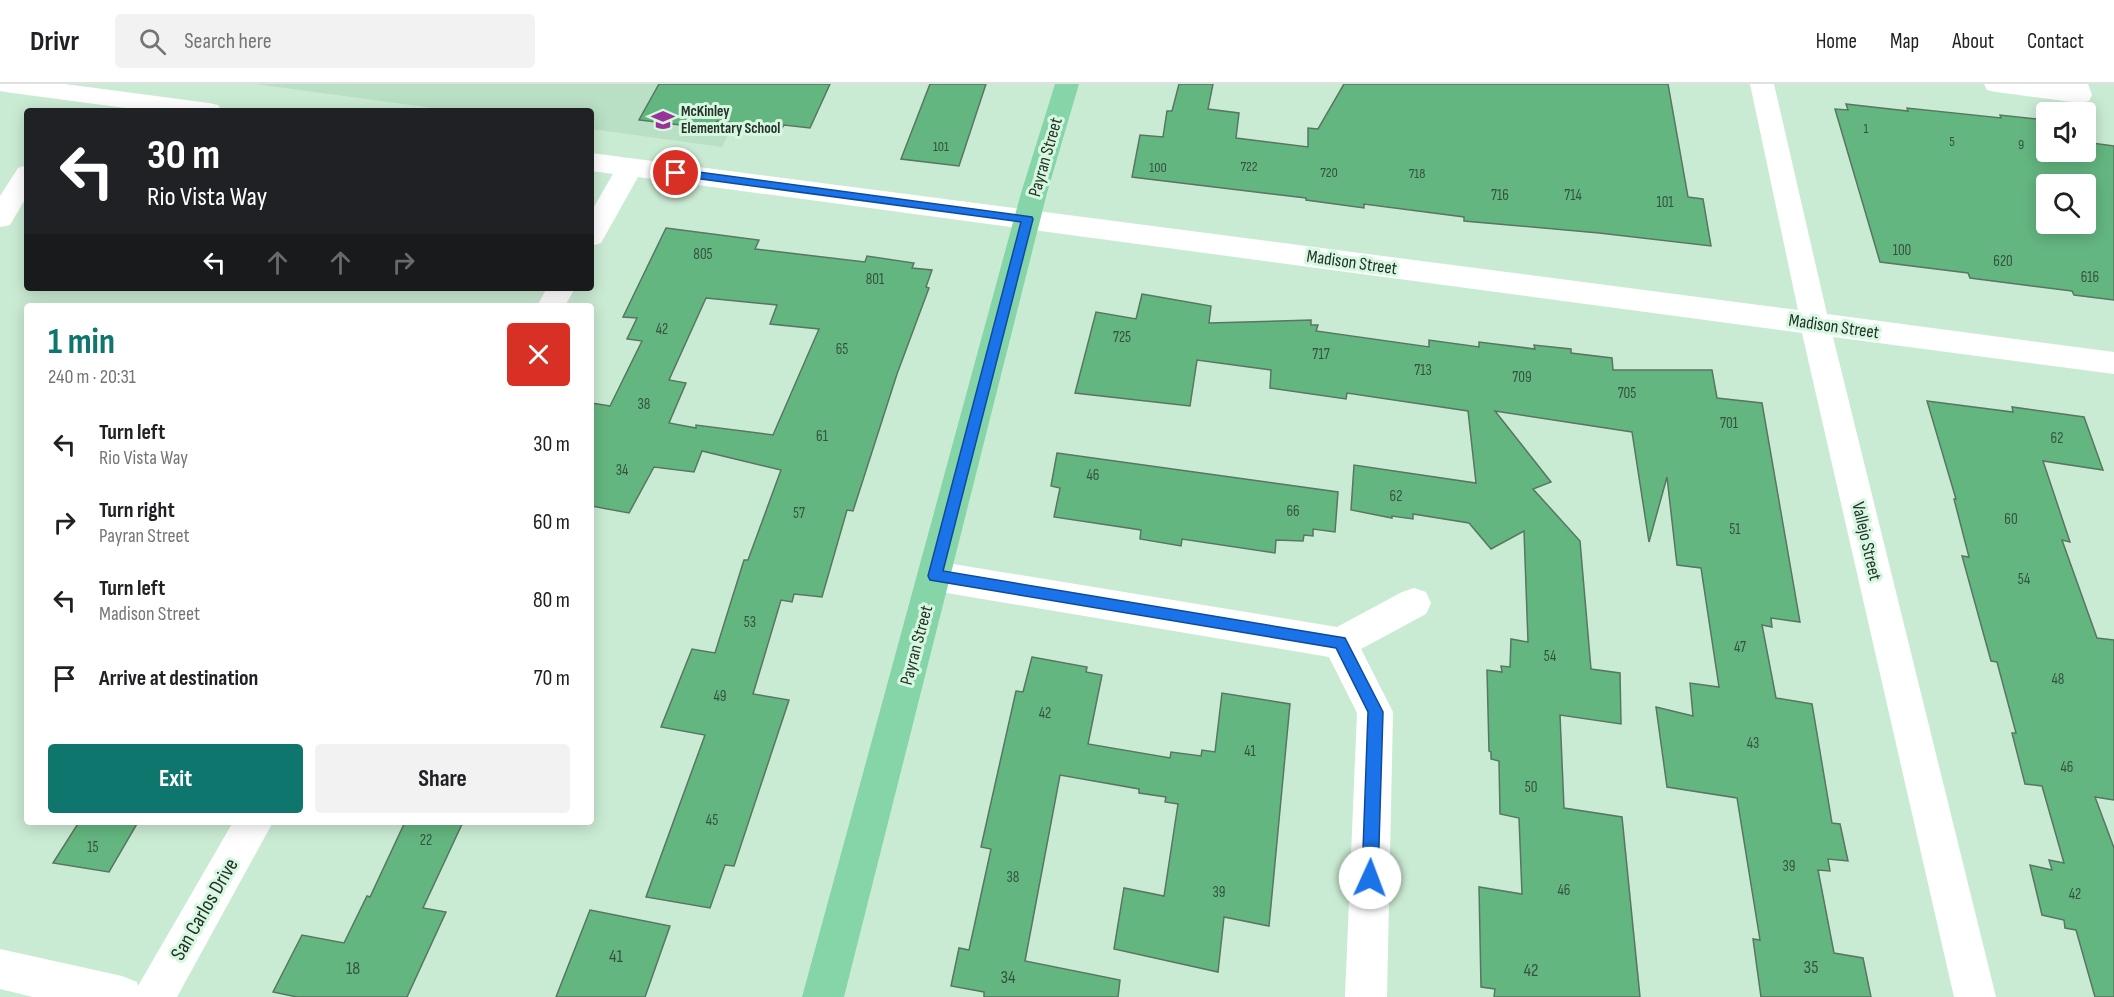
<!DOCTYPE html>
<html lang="en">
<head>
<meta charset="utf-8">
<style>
  :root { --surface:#fff; --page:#f2f2f2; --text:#202124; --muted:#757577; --line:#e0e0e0; --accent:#0f766e }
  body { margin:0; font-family:"Sofia Sans Condensed",sans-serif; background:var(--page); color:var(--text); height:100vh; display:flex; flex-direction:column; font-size:22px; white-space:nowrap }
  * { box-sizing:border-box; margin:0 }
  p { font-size:20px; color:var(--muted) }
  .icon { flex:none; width:33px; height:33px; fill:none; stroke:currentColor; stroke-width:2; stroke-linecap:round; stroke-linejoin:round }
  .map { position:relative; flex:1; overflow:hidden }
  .drawer { position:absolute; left:24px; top:219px; width:570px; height:522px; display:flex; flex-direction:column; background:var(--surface); border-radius:6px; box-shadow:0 3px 15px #0003 }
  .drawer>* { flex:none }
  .banner { position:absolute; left:24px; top:24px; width:570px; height:183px; border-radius:6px; box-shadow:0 3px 15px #0003; background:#202124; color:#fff; overflow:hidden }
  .buttons { position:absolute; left:2036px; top:18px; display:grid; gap:12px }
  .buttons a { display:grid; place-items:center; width:60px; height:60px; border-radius:6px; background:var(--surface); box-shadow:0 3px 15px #0003; font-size:30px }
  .pin { position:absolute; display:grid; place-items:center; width:51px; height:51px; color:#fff; margin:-26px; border:3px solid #fff; border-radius:50%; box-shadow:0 2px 6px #0007 }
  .me { position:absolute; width:66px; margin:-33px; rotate:2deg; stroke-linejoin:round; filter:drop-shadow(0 0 4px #0008) }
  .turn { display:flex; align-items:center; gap:21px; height:126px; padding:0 24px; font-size:27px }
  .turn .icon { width:78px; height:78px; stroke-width:2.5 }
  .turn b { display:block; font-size:42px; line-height:51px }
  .lanes { display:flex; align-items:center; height:57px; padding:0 24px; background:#0003; justify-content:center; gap:30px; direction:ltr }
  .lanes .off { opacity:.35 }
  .round { display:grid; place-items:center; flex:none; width:63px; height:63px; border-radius:6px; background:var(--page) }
  .overview { display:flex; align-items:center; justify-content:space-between; height:102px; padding:0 24px }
  h1 { font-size:36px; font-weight:700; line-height:45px; color:var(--accent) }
  .cta { display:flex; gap:12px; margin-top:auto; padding:12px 24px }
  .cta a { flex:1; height:69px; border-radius:6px; background:var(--accent); color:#fff; font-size:24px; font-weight:700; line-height:69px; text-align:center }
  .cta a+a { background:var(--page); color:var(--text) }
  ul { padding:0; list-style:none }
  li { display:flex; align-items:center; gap:18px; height:78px; padding:0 24px }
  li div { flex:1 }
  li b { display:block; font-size:22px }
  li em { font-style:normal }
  header { display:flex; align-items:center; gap:36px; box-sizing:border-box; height:84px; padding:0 30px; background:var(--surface); border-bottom:2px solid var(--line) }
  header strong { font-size:28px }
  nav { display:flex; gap:33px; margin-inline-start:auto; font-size:21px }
  .search { width:420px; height:54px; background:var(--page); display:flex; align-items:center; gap:15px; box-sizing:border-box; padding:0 21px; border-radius:6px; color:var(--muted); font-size:22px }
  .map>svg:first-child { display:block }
</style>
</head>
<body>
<header>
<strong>Drivr</strong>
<div class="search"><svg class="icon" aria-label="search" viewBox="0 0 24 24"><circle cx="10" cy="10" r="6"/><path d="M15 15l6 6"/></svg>Search here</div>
<nav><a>Home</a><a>Map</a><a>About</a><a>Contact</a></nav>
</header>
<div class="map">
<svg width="2114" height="913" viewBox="0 0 2114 913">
  <rect width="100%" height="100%" fill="#caebd3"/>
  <polygon fill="#b9e0c4" points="255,0 755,0 722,63 591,45 591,27 455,27"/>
  <g fill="#64b680" stroke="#587661" stroke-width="1.5" fill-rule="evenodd">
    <polygon points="659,0 830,0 810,44 784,41 782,44 717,37 713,45 639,36"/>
    <polygon points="930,0 986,0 959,82 901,75"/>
    <polygon points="1179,0 1213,0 1208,25 1239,29 1236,54 1308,63 1308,44 1318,45 1344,0 1668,0 1688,113 1703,115 1711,162 1599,149 1464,137 1464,133 1364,120 1364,124 1306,116 1306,114 1132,93 1140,51 1163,53 1167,27 1172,27"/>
    <path d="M1846,20L1908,27L1907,24L2001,34L2000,31L2046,36V68H2085V58L2114,62V216L2074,211L2072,207L1970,194L1968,189L1880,178L1835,25L1848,26ZM2046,100H2085V140H2046Z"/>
    <path d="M666,144L759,156L755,165L865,178L867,172L914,179L912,184L932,186L926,203L929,204L897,290L853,427L847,426L822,513L794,510L792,518L781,516L753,610L789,616L734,782L725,781L710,824L646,813L705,651L661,643L692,565L715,569L744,476H748L781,386L702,367L694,388L654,383L629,429L591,422V319L610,322L642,257L627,255L637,234L623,233ZM706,214L777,221L770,240L819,245L773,351L696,341V344L669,339L686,299L669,296Z"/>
    <polygon points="1142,210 1211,222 1209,239 1311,236 1311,241 1318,241 1316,247 1429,263 1429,256 1479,263 1479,258 1535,265 1534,261 1571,265 1571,269 1612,274 1613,286 1712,286 1717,314 1762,319 1800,538 1771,534 1772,543 1762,541 1776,614 1812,620 1832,739 1840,740 1848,777 1828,775 1830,787 1818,786 1834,869 1863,874 1871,913 1761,913 1753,855 1760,856 1737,714 1667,703 1656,623 1693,632 1690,599 1719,603 1701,484 1677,481 1667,393 1649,458 1632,348 1495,327 1551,398 1533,405 1580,457 1591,585 1620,589 1621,640 1560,631 1564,724 1622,733 1640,913 1494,913 1495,905 1481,903 1479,803 1522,810 1519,734 1500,730 1499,677 1491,675 1491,668 1489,667 1487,586 1502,588 1501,582 1510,583 1511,555 1528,558 1524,447 1491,465 1469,439 1413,430 1413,435 1392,432 1392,434 1351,426 1354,381 1476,399 1468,327 1347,309 1346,315 1270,304 1271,286 1197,276 1190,322 1075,309 1096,228 1136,235"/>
    <polygon points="1927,317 2013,328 2012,323 2084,333 2103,386 2043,377 2070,458 2062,456 2097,554 2114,556 2114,716 2095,713 2114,764 2114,913 2095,913 2076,846 2065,844 2064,836 2042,831 2030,781 2052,786 2049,776 2064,779 2042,702 2025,700 2012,649 2016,649 1997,578 1991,577 1962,472 1969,473 1954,415 1956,415"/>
    <polygon points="1057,369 1338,408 1335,448 1313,445 1313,452 1304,451 1303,457 1276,456 1275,469 1182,455 1181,462 1140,455 1141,446 1054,433 1060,404 1051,402"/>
    <polygon points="1032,573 1087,583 1086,588 1102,591 1088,660 1170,674 1171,668 1201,672 1202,666 1215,668 1222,609 1290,620 1269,842 1224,833 1218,888 1114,865 1124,804 1164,812 1178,720 1165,718 1166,713 1139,709 1139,705 1060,691 1025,877 1120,896 1118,913 984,913 984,908 951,902 959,864 969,866 991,765 981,763 1016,607 1023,608"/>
    <polygon points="79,738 138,738 109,788 53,779"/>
    <polygon points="405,738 463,738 423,824 446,828 407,913 297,913 273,908 302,851 344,859 367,812 370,813"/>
    <polygon points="590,826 670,842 645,913 556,913"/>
  </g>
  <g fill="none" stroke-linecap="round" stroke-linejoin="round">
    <g fill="#fff" fill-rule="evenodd">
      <polygon points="0,0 65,0 209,19 218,21 222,27 148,27 5,8 0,7"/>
      <polygon points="1750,0 1774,0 1827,230 2114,268 2114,290 1833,253 1996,913 1954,913 1802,249 638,93 601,159 591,162 591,128 613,90 591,87 591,69 1798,226"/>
      <polygon points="1984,0 2088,0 2092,11 2089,17 2080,19 1996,8 1987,6"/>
      <polygon points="27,81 27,112 10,141 0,143 0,112 18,84"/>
      <polygon points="547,204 575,204 565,222 537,222"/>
      <polygon points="935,477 1337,543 1402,508 1414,504 1426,508 1431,519 1426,530 1361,565 1393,628 1387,913 1345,913 1357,629 1329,573 935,507 923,502 918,492 923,482"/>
      <polygon points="233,738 273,738 177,913 33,913 0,905 0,865 122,892 137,898 138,902"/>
    </g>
    <polygon fill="#86d5a9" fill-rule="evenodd" points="1055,0 1079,0 1047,109 844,913 802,913 1021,109"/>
  </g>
  <polygon fill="#1a73e8" stroke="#114b97" stroke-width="1.5" points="676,85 1032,133 1033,135 943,487 1345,554 1383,628 1378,794 1376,800 1370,802 1364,800 1362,794 1368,628 1336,564 930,496 928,492 1021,138 672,91 672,86"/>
  <defs>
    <g id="school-bare" transform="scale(1.8)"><path d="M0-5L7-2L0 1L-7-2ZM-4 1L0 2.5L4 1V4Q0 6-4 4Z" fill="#983398" stroke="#d7f8e0" stroke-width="2.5" paint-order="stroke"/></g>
  </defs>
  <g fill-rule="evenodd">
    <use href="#school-bare" x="663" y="36"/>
  </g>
  <g text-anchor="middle" stroke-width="6" stroke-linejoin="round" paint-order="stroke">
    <g font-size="14" fill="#34523e">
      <text x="1866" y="49">1</text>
      <text x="1952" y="62">5</text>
      <text x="2021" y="65">9</text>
      <text x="941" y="67">101</text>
      <text x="1249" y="87">722</text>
      <text x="1158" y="88">100</text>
      <text x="1329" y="93">720</text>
      <text x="1417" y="94">718</text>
    </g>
    <g font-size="15" font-weight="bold" fill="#243128" stroke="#d7f8e0" text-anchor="start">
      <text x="681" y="32">McKinley<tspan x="681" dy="17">Elementary School</tspan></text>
    </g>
    <g font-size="15" fill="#34523e">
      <text x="1500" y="116">716</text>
      <text x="1573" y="116">714</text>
      <text x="1665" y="123">101</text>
      <text x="1902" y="171">100</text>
      <text x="703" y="175">805</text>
      <text x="2003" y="182">620</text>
      <text x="2090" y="198">616</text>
      <text x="875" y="200">801</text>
      <text x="662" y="250">42</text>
      <text x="1122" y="258">725</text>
      <text x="842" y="270">65</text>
      <text x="1321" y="275">717</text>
      <text x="1423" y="291">713</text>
      <text x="1522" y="298">709</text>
      <text x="1627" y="314">705</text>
      <text x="644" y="325">38</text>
      <text x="1729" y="344">701</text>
      <text x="822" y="357">61</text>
      <text x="2057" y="359">62</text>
      <text x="622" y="391">34</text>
      <text x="1093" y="396">46</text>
      <text x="1396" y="417">62</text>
      <text x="1293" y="432">66</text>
      <text x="799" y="434">57</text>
      <text x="2011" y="440">60</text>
      <text x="1735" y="450">51</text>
      <text x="2024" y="500">54</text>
      <text x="750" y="543">53</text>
      <text x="1740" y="568">47</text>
      <text x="1550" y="577">54</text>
      <text x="2058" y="600">48</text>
      <text x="720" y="617">49</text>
      <text x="1045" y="634">42</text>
      <text x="1753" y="664">43</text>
      <text x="1250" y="672">41</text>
      <text x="2067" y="688">46</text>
      <text x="1531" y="708">50</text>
      <text x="712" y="741">45</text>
      <text x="426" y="761">22</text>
      <text x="93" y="768">15</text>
      <text x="1789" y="787">39</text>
      <text x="1013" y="798">38</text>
      <text x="1564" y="811">46</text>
      <text x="1219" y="813">39</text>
      <text x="2075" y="815">42</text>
    </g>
    <g font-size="18" fill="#243128" stroke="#d7f8e0">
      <text transform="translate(1045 73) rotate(-74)" y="6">Payran Street</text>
      <text transform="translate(1352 178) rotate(8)" y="6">Madison Street</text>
      <text transform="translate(1834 242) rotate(8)" y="6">Madison Street</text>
      <text transform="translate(1867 457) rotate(77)" y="6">Vallejo Street</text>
      <text transform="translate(916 561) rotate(-75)" y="6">Payran Street</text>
    </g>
    <g font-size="18" fill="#34523e">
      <text x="616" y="878">41</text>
      <text x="1811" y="889">35</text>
      <text x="353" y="890">18</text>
      <text x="1531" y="892">42</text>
      <text x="1008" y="899">34</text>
    </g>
    <g font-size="21" fill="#243128" stroke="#d7f8e0">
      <text transform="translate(204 825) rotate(-60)" y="7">San Carlos Drive</text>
    </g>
  </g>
</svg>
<div class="buttons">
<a><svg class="icon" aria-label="sound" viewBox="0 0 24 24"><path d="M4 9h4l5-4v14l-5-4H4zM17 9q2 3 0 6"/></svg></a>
<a><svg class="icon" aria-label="search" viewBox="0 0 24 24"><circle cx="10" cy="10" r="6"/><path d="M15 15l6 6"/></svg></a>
</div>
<div class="pin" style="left:676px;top:89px;background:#d93025"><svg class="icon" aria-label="arrive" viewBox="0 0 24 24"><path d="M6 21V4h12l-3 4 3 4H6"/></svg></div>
<svg class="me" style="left:1370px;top:794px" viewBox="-20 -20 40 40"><circle r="19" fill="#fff"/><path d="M0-13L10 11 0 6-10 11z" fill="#1a73e8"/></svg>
<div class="banner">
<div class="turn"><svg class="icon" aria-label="left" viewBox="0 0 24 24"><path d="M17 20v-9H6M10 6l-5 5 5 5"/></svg><div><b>30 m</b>Rio Vista Way</div></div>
<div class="lanes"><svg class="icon" aria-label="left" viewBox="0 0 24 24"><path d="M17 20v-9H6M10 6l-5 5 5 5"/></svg><svg class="icon off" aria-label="ahead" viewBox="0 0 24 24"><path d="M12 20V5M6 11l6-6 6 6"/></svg><svg class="icon off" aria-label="ahead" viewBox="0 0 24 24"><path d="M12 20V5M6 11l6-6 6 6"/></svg><svg class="icon off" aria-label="right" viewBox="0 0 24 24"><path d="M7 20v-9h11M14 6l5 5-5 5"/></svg></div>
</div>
<section class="drawer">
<div class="overview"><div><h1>1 min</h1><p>240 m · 20:31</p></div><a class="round" style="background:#d93025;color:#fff"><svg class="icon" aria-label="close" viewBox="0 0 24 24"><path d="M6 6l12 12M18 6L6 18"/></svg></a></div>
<ul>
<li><svg class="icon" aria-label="left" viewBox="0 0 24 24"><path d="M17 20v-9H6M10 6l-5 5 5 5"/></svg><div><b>Turn left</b><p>Rio Vista Way</p></div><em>30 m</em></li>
<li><svg class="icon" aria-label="right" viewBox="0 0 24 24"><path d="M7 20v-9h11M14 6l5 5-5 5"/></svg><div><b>Turn right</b><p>Payran Street</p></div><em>60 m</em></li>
<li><svg class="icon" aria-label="left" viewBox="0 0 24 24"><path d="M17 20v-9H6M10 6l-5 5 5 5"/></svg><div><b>Turn left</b><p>Madison Street</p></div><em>80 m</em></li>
<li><svg class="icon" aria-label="arrive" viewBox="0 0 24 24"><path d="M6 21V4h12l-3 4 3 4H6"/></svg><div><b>Arrive at destination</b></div><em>70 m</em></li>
</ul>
<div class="cta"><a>Exit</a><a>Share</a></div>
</section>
</div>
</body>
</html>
